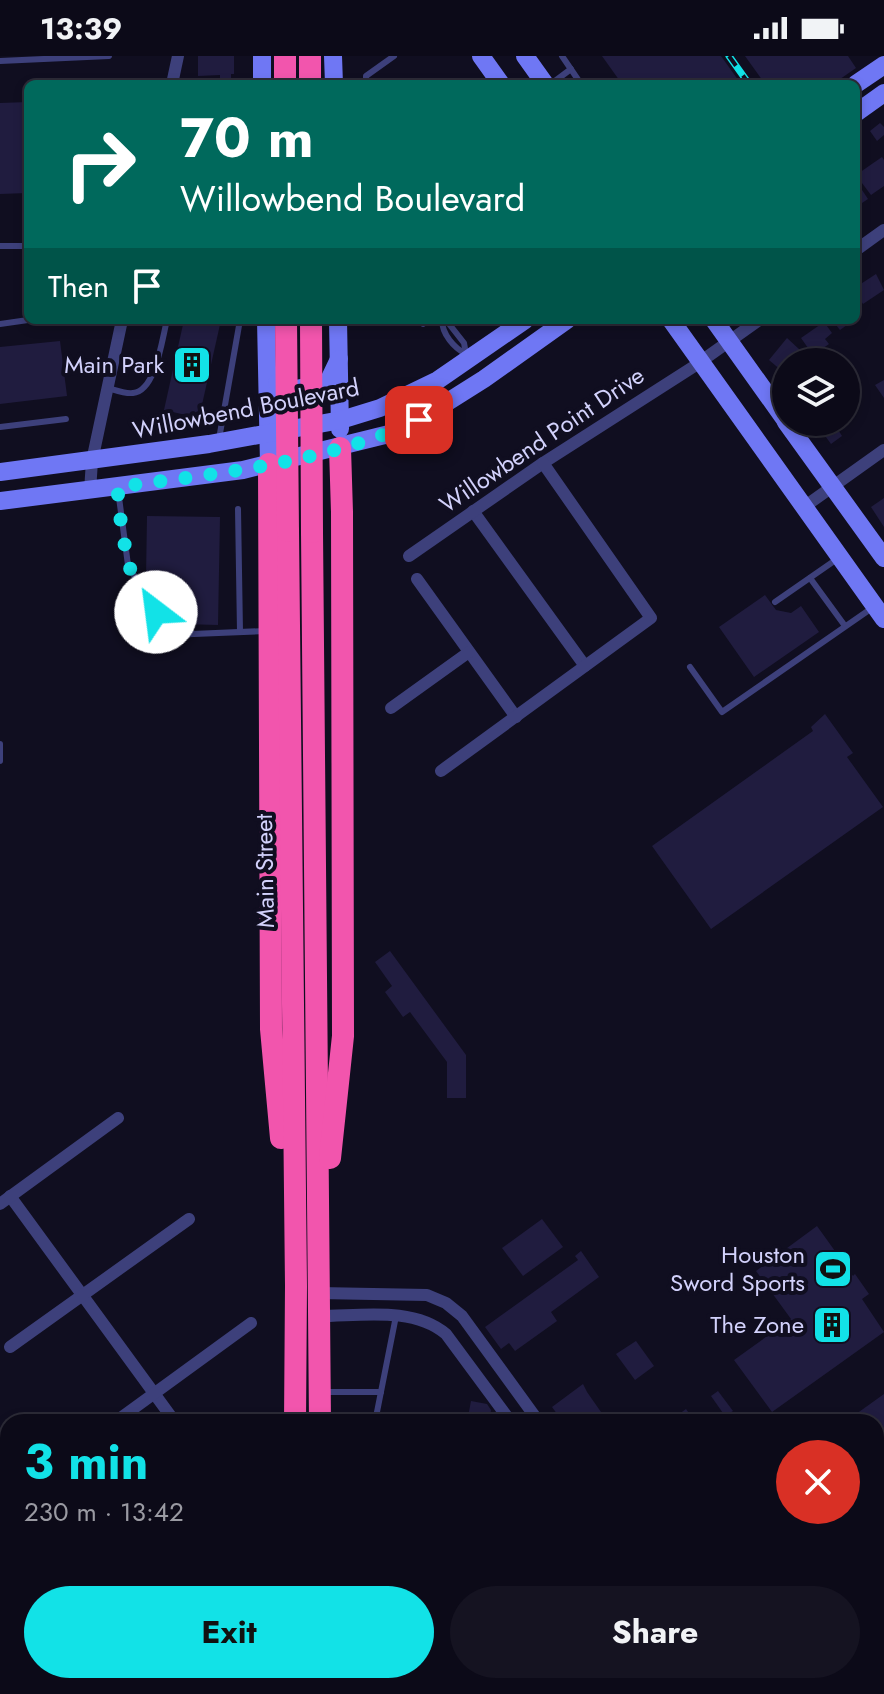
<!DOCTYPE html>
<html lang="en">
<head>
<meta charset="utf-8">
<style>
  :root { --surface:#0c0a18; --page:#151321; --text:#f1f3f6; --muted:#9a9aa2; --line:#2c2b37; --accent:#12e2e7 }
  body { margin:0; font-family:Jost,sans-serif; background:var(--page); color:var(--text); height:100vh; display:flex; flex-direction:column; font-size:30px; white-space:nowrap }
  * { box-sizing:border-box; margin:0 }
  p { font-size:26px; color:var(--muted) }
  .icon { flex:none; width:44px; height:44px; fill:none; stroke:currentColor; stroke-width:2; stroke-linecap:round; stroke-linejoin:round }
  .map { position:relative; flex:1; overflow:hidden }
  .panel { position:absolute; left:0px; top:1358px; width:884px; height:280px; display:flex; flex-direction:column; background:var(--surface); border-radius:24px 24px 0 0; box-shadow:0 4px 12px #0003,0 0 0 2px var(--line) }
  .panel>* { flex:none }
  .guide { position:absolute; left:24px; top:24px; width:836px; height:244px; border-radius:12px; box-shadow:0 4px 12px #0003,0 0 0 2px var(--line); background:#00695c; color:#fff; overflow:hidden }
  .fabs { position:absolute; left:772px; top:292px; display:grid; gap:16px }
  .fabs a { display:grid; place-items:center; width:88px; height:88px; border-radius:50%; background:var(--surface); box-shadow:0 4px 12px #0003,0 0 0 2px var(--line); font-size:40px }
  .pin { position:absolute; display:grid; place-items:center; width:68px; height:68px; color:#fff; margin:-34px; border-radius:16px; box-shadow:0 4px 12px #0006 }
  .me { position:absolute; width:88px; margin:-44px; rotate:330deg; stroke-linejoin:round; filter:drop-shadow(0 0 6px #0008) }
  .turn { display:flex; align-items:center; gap:28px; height:168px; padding:0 24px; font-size:36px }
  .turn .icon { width:104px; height:104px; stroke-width:2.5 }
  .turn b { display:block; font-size:56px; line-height:68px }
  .then { display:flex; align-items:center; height:76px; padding:0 24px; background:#0003; gap:16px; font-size:30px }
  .round { display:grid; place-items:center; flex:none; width:84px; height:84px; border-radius:42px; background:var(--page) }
  .summary { display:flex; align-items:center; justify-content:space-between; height:136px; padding:0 24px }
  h1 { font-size:48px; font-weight:700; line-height:60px; color:var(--accent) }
  .button { display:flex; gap:16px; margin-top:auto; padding:16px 24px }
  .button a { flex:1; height:92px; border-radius:48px; background:var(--accent); color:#111; font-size:32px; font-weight:700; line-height:92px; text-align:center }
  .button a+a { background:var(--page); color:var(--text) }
  .status { display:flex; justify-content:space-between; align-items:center; height:56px; padding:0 40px; background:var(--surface); direction:ltr }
  .status svg { height:22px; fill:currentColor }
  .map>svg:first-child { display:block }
</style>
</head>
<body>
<div class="status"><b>13:39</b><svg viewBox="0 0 49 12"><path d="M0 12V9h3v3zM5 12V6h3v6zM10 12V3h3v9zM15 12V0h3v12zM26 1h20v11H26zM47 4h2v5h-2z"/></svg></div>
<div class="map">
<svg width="884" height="1638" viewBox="0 0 884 1638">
  <rect width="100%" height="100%" fill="#100e20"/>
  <g fill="#201c3f">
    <polygon points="198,0 234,0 234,18 231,18 231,28 220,28 220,19 198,20"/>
    <polygon points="602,0 721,0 741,28 622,28"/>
    <polygon points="745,0 848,0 856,12 833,28 765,28"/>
    <polygon points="28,46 28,137 0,138 0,47"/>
    <polygon points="880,67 884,71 884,79 877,85 870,75"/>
    <polygon points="882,101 884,104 884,130 871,139 856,119"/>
    <polygon points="856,125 868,143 856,151"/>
    <polygon points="876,218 884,234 863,248 856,237 856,231"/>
    <polygon points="184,264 221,264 199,362 164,354"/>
    <polygon points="832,264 854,264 840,274"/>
    <polygon points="824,266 832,277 825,283 829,288 813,299 801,282"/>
    <polygon points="787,282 800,294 790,306 786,306 782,315 769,304"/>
    <polygon points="60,285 67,340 0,348 0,291"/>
    <polygon points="884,324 884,342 875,329"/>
    <polygon points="815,366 846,366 837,372 842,380 831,388"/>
    <polygon points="884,442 884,471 871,451"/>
    <polygon points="147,460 220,461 218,569 182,568 183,523 146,522"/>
    <polygon points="765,539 776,554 791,557 801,550 819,576 754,621 719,571"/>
    <polygon points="825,658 853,697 847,701 883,751 711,873 652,790 813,675 811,671"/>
    <polygon points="390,895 466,999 466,1042 447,1042 447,1006 410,956 403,961 385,936 392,930 375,906"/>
    <polygon points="542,1163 563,1191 523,1220 502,1192"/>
    <polygon points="817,1170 853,1220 855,1218 869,1238 862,1243 884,1276 772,1356 734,1304 791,1263 756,1215"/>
    <polygon points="581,1195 599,1221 551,1256 557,1265 515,1295 509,1287 501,1293 485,1271 578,1204 575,1200"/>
    <polygon points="636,1285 654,1310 635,1324 616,1298"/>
    <polygon points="583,1328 587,1336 608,1366 563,1366 552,1351"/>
    <polygon points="718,1335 733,1355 725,1360 711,1340"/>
    <polygon points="884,1338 884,1393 876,1399 876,1366 845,1366"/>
    <polygon points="471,1345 487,1348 491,1354 489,1366 467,1366"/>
    <polygon points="686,1353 695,1366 668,1366"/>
    <polygon points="876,1598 884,1609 884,1638 855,1638 866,1630 876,1630 876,1623 879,1621 876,1616"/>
    <polygon points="634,1630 691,1630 697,1638 677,1638 674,1634 668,1638 638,1638"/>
    <polygon points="789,1630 832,1630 838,1638 794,1638"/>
  </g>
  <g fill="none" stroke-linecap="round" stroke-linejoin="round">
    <g stroke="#3d407b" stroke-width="6">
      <polyline points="562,0 581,28"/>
      <polyline points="0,5 109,0"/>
      <polyline points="366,28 366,20 394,0"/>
      <polyline points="551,28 571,13"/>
      <polyline points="0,190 28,190"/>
      <polyline points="419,264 423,268 429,264"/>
      <path d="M442,264C442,278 454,292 466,298L464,287L446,264"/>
      <polyline points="0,268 28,264"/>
      <path d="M108,332C115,334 125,338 133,337C156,335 162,283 167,264"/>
      <polyline points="0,371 66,363"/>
      <polyline points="219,383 240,264"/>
      <polyline points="118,434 128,509 169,579 265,575"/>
      <polyline points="238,453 240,576"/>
      <polyline points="810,522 845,570"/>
      <polyline points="775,546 837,503"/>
      <polyline points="690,611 722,656 872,552"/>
      <polyline points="0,688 0,705"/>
      <polyline points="324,1336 381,1336"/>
      <polyline points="375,1366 396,1260"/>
      <polyline points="396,1638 446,1635"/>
    </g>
    <g stroke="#3d407b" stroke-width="12">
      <polyline points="172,28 178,0"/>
      <polyline points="856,194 884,174"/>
      <polyline points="90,435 92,405 122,264"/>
      <polyline points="804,451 884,394"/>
      <polyline points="473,455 585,610"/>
      <polyline points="409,500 543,407 693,311 759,264"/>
      <polyline points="417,523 516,661"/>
      <polyline points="391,652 469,596"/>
      <polyline points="441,715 651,562 543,407"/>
      <polyline points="10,1140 175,1366"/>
      <polyline points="0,1148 118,1062"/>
      <polyline points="319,1237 427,1239 446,1247 462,1260 539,1366"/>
      <path d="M319,1260C360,1260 413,1250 446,1278L511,1366"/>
      <polyline points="10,1291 189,1163"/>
      <polyline points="115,1366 251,1267"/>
      <polyline points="0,1402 8,1413"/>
      <polyline points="105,1630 122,1638"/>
      <polyline points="705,1630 711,1638"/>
      <polyline points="734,1630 747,1638"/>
      <polyline points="0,1633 5,1638"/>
      <polyline points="84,1638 89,1630"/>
    </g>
    <g stroke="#6f77f4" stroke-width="18">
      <polyline points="262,0 262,28"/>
      <polyline points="333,0 334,28"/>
      <polyline points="481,0 501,28"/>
      <polyline points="525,0 545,28"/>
      <polyline points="856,28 884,9"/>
      <polyline points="856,57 884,37"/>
      <polyline points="266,264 269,408"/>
      <polyline points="338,264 340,373"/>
      <polyline points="671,264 884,563"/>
      <polyline points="714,264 786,365"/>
      <polyline points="277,327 290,334 322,328 329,324 339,303"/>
      <polyline points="786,366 884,502"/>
      <polyline points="0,416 209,388 341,364 380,352 438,324 525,264"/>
      <polyline points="0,445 243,414 389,378 419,364 484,323 567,264"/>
    </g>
    <g stroke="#f255ad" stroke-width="22">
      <polyline points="285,0 285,28"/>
      <polyline points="310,0 310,28"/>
      <polyline points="269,408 271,973 281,1082"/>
      <polyline points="288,475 296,1230 295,1366"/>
      <polyline points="312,476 320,1366"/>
      <polyline points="330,1102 343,980 342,456 340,392"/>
      <polyline points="297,1630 298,1638"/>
      <polyline points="323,1630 323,1638"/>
    </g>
    <g stroke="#12e2e7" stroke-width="7">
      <polyline id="rail" points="729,0 749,28"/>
    </g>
    <use href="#rail" stroke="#100e20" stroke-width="4" stroke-dasharray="12" stroke-linecap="butt"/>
    <g stroke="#f255ad" stroke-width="22">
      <polyline points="286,264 288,475"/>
      <polyline points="311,264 312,476"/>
    </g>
  </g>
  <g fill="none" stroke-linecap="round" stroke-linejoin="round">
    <path stroke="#12e2e7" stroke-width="14" stroke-dasharray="0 25.2" d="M156,556L128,509L118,448V431C219,417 326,407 419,364"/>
  </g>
  <defs>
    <g id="building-square" transform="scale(2)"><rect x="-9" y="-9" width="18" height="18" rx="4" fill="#12e2e7" stroke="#100e20"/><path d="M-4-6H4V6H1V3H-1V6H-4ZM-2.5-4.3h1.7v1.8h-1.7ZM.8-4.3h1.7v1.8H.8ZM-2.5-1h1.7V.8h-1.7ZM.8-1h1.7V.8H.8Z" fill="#111"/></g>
    <g id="stadium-square" transform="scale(2)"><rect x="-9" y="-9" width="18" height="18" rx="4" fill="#12e2e7" stroke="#100e20"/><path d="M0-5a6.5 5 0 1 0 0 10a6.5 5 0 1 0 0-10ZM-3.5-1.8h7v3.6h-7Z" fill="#111"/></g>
  </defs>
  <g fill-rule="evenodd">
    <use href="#building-square" x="192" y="309"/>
    <use href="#stadium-square" x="833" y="1213"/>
    <use href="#building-square" x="832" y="1269"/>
  </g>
  <g text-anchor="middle" stroke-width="8" stroke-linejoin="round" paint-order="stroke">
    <g font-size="24" fill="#d2d1fb" stroke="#100e20" text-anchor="end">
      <text x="164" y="317">Main Park</text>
      <text x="805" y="1207">Houston<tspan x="805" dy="28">Sword Sports</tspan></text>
      <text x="804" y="1277">The Zone</text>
    </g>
    <g font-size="24" fill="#d2d1fb" stroke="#100e20">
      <text transform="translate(246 353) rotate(-11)" y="8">Willowbend Boulevard</text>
      <text transform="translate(542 384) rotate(-34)" y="8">Willowbend Point Drive</text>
      <text transform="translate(265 815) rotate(-91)" y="8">Main Street</text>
    </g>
  </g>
</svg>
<div class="fabs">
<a><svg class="icon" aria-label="layers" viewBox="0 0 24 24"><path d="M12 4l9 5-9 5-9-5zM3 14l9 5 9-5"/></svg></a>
</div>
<div class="pin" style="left:419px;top:364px;background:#d93025"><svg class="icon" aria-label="arrive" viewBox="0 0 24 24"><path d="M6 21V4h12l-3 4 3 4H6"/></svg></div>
<svg class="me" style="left:156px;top:556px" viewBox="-20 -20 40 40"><circle r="19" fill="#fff"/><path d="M0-13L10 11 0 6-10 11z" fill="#12e2e7"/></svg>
<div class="guide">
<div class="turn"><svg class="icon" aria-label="right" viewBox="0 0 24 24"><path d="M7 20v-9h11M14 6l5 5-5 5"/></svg><div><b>70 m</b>Willowbend Boulevard</div></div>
<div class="then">Then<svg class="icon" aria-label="arrive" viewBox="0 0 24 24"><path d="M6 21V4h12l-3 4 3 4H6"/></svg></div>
</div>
<section class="panel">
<div class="summary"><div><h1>3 min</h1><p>230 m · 13:42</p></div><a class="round" style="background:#d93025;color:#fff"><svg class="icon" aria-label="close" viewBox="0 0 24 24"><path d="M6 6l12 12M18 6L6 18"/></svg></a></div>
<div class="button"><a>Exit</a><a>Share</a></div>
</section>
</div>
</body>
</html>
